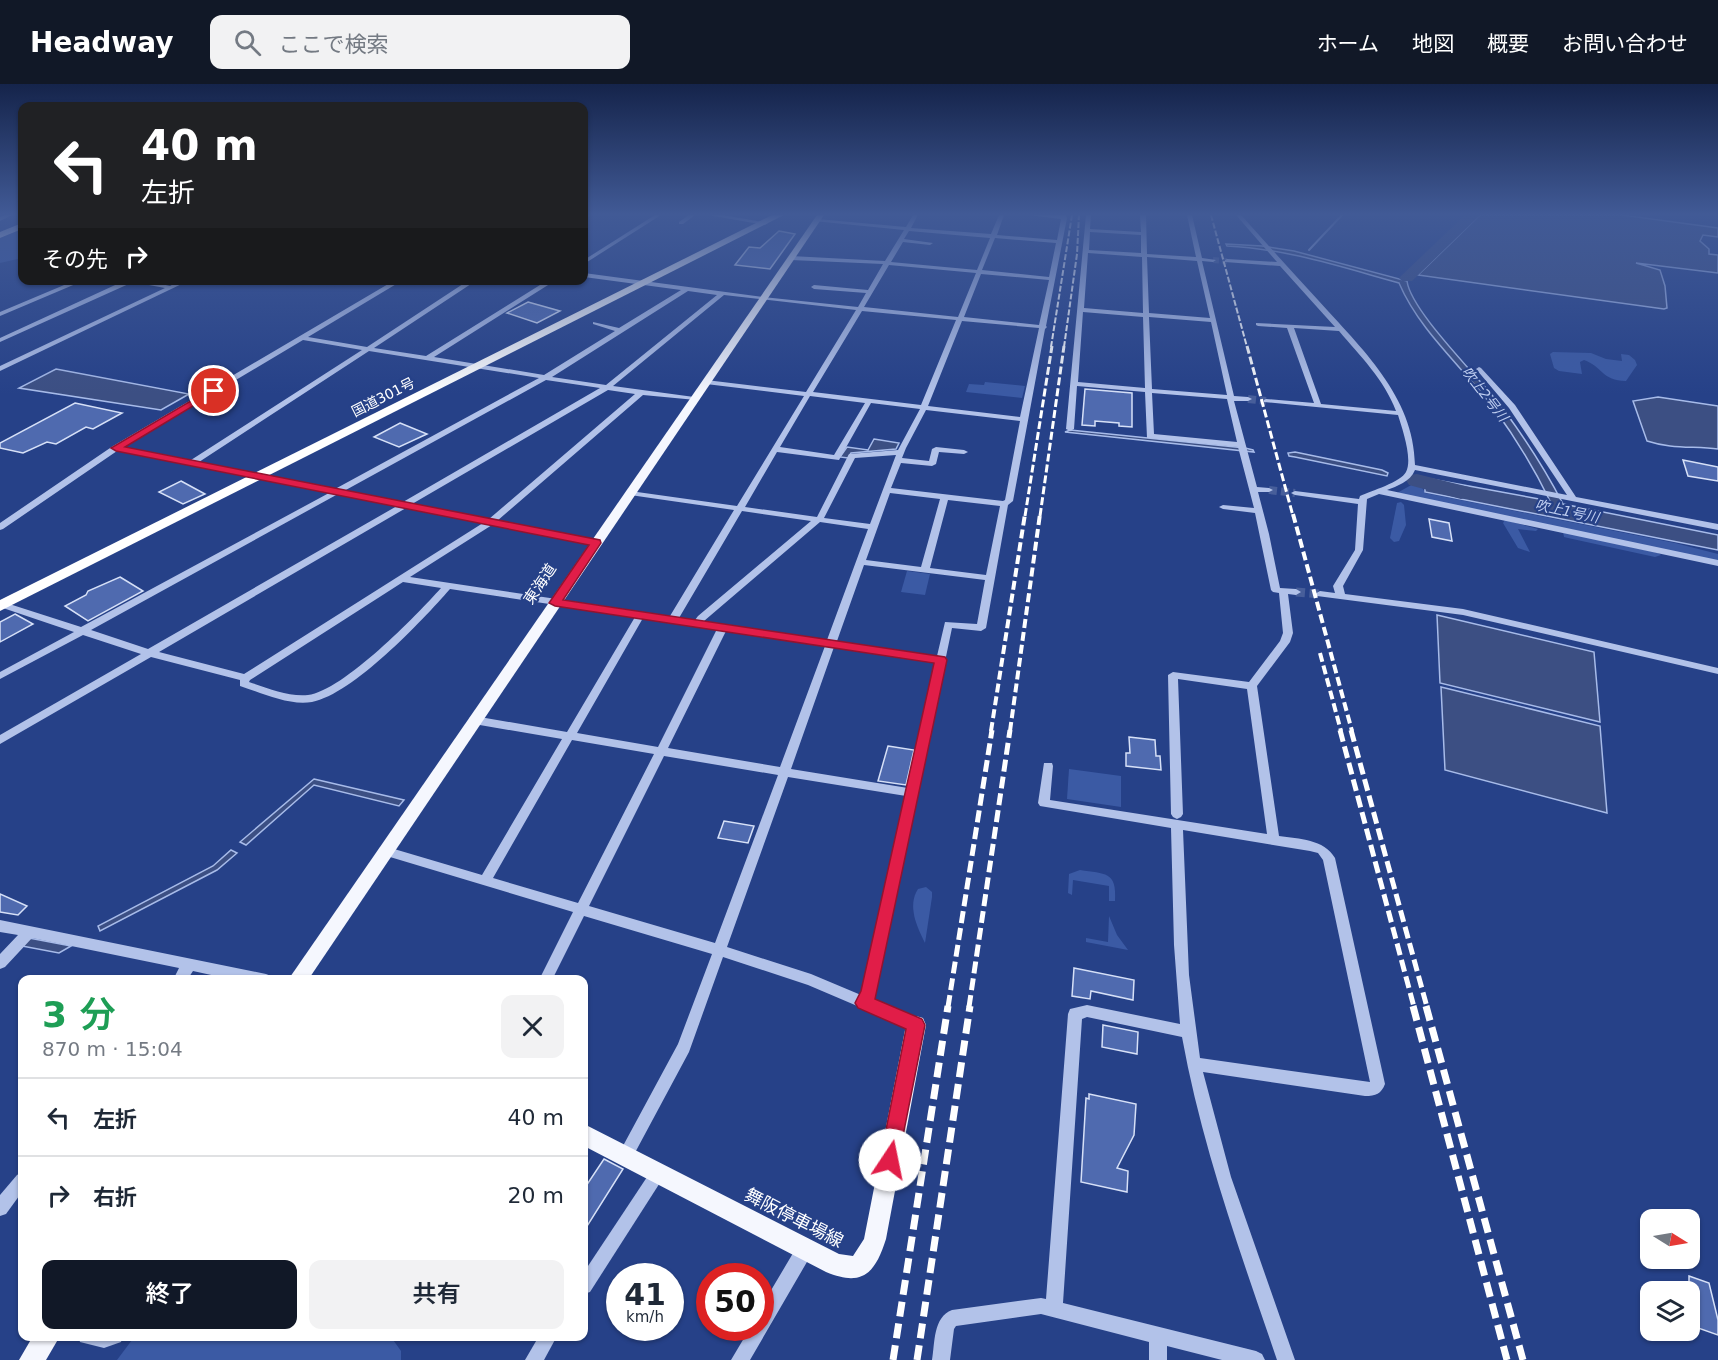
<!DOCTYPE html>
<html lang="ja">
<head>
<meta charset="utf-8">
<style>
  :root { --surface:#fff; --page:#f2f2f3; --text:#1f2937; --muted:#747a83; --line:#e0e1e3; --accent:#111827 }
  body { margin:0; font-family:"DejaVu Sans","Noto Sans JP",sans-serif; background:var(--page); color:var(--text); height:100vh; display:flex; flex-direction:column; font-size:22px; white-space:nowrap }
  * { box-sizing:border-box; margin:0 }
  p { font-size:20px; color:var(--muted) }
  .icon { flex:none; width:33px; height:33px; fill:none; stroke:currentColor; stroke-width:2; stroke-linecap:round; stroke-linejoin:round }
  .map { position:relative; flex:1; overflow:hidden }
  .sheet { position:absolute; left:18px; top:891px; width:570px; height:366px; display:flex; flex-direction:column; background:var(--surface); border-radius:12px; box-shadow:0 2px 4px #0004 }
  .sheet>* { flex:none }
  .guide { position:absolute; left:18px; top:18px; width:570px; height:183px; border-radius:12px; box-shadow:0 2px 4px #0004; background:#202124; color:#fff; overflow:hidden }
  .needle { width:39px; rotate:101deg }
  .fabs { position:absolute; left:1640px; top:1125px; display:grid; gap:12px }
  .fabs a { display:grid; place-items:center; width:60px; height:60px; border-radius:12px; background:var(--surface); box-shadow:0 2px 4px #0004; font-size:30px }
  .speed { position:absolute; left:606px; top:1179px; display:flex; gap:12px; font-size:30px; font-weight:700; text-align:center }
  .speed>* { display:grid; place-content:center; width:78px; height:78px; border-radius:50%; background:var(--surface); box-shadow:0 2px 4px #0004; line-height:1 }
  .speed small { font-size:15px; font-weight:400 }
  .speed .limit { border:9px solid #d22; background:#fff; color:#111 }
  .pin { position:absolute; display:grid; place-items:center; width:51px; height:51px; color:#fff; margin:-26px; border:3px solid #fff; border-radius:50%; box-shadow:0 2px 6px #0007 }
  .me { position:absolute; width:66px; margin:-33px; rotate:11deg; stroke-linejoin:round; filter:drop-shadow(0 0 4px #0008) }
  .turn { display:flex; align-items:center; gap:21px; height:126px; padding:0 24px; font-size:27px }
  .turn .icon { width:78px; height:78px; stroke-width:2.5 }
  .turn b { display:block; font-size:42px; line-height:51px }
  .then { display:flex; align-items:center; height:57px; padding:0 24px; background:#0003; gap:12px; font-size:22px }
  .round { display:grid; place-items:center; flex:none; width:63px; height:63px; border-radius:12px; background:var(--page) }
  .headline { display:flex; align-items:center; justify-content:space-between; height:102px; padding:0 24px }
  h1 { font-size:36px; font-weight:600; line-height:45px; color:#1e9e55 }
  .action { display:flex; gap:12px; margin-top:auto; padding:12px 24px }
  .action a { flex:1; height:69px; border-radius:12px; background:var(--accent); color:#fff; font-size:24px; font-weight:600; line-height:69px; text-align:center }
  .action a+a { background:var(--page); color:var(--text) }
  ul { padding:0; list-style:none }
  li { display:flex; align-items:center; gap:18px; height:78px; padding:0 24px; border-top:2px solid var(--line) }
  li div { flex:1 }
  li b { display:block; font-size:22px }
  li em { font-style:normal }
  header { display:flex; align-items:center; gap:36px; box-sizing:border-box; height:84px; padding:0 30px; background:var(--accent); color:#fff }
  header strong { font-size:28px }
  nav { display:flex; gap:33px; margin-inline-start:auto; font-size:21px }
  .search { width:420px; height:54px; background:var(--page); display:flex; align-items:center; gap:15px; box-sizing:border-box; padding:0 21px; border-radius:12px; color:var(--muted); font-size:22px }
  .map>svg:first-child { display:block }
</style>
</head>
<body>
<header>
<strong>Headway</strong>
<div class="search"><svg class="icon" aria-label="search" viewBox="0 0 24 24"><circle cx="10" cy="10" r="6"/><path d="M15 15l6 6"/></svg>ここで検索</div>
<nav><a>ホーム</a><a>地図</a><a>概要</a><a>お問い合わせ</a></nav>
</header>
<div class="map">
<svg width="1718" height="1276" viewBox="0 0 1718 1276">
  <rect width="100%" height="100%" fill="#264188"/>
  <g fill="#3b5aa4">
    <polygon points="22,145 22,174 0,179 0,154"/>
    <path d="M1553,268L1591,269L1606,275L1622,277L1621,270L1629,271L1635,276L1637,281L1626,297C1602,297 1602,282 1584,276L1580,278L1582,290L1559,287L1554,284L1550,270Z"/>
    <polygon points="985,298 1025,302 1022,314 966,308 969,300 984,301"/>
    <polygon points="1420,399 1425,409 1675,459 1718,470 1718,478 1397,409 1413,400"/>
    <polygon points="1401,418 1404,421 1406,441 1399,457 1394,458 1390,454 1397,419"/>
    <polygon points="1505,436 1538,445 1536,447 1518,445 1530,468 1518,464 1503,439"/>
    <polygon points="1563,448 1658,469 1661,471 1655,473 1568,454 1564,453"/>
    <polygon points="907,487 930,490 925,511 901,508"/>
    <polygon points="1069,685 1121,692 1121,723 1067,715"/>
    <path d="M1080,786C1105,790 1117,787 1115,817H1109V802L1073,796L1072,811L1068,809L1069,790Z"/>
    <path d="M926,803L932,808V813L925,859C917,843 907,822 918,805Z"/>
    <polygon points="1109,832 1117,851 1128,866 1086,858 1086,854 1108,858"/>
    <polygon points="135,1252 391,1253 401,1267 401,1276 117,1276"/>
  </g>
  <g fill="#3c4f83" stroke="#a7bbe9" stroke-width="1.5">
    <polygon points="1480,131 1622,131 1718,144 1718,153 1703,151 1700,157 1709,165 1709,170 1718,171 1718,189 1636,179 1660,186 1665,202 1667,224 1664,225 1418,191"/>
    <path d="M1226,160L1262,162L1294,167L1407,197C1411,228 1482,296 1504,326C1526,356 1546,387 1563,420L1718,451V466L1425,408V394L1550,417C1534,384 1515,353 1493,323C1462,283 1419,246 1399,199C1341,183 1288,165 1227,162Z"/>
    <polygon points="56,285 189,310 161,326 19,304"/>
    <path d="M1658,313L1718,322V365C1694,362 1671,365 1647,357L1633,317Z"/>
    <polygon points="1070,346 1245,364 1253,366 1254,368 1065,348"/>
    <polygon points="874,355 899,359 896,365 851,369 848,374 840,373 847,363 868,366"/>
    <polygon points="1295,368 1382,386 1388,389 1387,392 1295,373 1289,372 1288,369"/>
    <polygon points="1437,531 1594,568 1600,638 1440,599"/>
    <polygon points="1441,603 1600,642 1607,729 1445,686"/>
    <polygon points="314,695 404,716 399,722 314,701 246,761 240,758"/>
    <polygon points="231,766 237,769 217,786 100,847 98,842 213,782"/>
    <polygon points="29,854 71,862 59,869 22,862"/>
  </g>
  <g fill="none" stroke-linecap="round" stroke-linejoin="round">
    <polyline stroke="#a7bbe9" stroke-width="2" points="1309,166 1342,131"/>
    <g fill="#3c4f83" fill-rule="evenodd">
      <polygon points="1465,131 1480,131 1412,197 1402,197 1399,194 1402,191"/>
      <polygon points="1417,390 1469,403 1472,408 1469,413 1461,415 1409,401 1406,396 1409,391"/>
    </g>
  </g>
  <g fill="#4f6aaf" stroke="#d6e0f7" stroke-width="1.5">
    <polygon points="779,147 795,150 770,185 735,181 749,163 760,164"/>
    <polygon points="528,218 560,227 537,239 507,229"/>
    <polygon points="1085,305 1132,309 1132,343 1119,342 1119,339 1095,337 1095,342 1082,341"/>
    <polygon points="75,319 122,329 93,345 86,343 56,360 47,358 23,369 0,364 0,359"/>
    <polygon points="400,339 427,350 399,363 374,353"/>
    <polygon points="1683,376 1718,383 1718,397 1688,392"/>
    <polygon points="181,397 205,410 183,420 159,408"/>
    <polygon points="1429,435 1449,439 1452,457 1432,453"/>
    <polygon points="120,493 143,507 88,537 65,522 86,511 88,507"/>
    <polygon points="15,530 33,540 0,558 0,538"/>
    <polygon points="1129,653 1155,656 1156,672 1160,672 1161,686 1126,682 1126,669 1130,669"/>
    <polygon points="888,662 914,666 906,701 878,697"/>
    <polygon points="724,737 754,742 748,759 718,754"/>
    <polygon points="0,810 27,822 18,831 0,828"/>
    <polygon points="1074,884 1134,896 1133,916 1091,907 1090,915 1072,912"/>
    <polygon points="1103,941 1138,948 1137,970 1102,963"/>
    <polygon points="1089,1010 1136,1020 1134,1051 1117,1084 1128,1087 1127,1108 1081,1098 1086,1014 1089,1015"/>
    <polygon points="604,1075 623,1085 584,1147 584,1105"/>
    <polygon points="1689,1192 1709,1199 1718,1236 1718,1251 1698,1244 1696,1239 1689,1236"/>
  </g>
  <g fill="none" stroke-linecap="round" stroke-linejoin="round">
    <polyline stroke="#475e9a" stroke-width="6" stroke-dasharray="6 3" stroke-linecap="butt" points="1213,176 1227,177"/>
    <g stroke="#475e9a" stroke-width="8" stroke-dasharray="8 4" stroke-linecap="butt">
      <polyline points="1248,315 1266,317"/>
      <polyline points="1269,406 1295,409"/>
    </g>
    <polyline stroke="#475e9a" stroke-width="9" stroke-dasharray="9 4.5" stroke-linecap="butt" points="1296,508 1320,510"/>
    <g fill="#b2c2e9" fill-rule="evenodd">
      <polygon points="4,131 12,131 0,137 0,133"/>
      <polygon points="585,131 591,131 584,136"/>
      <polygon points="655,131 661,131 584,180 584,176"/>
      <polygon points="689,131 695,131 683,140 679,140 679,138"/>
      <polygon points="708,131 723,131 768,139 765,141"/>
      <path d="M913,131H918L911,144L991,150L999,131H1004L997,151L1057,156L1061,135L1028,131H1066L1067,134L1046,242L1047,243L1045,245L1013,417L1008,421L986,544L981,547L952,544L876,907L872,916L921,936L923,941L921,946L916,947L808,901L723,873L689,968L630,1078L625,1081L620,1078L617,1073L678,960L712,870L584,832L552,896H539L573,828L380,770L378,767L380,764L384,762L482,791L562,655L474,640L470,639L469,636L470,633L474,632L567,648L635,533L450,505C422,537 353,610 312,618C289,622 262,609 240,602V596L151,573L0,660V651L141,570L83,551L0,595V588L74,548L0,523V517L81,543L329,409L117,367L3,445L0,446V439L113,362L395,196H403L308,253L367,263L469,196H477L374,264L426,272L548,196H556L434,273L544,291L615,247L593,240V238L619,244L681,206L584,193V189L763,213L858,223L866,209L814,205L811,203L814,201L868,206L883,180L791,176L788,174L791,172L885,177L904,146L814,137L817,135L906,143ZM909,147L990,154L977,186L891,178L903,158L930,161L933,159L904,155ZM995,154L1056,159L1049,193L982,186ZM889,181L976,189L958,233L864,223ZM981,190L1049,196L1039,241L964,233ZM688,207L717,211L606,301L552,293ZM724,211L856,226L806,308L706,296L703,298L706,300L804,312L737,422L630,407L626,409L630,411L734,426L670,532L410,493L492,441L599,461V457L596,456L497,437L643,311L696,316V314L694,313L613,302ZM862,227L956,236L921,321L813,308ZM962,237L1039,244L1020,333L928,322ZM303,256L362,266L191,376L123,363ZM369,267L539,294L335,405L199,378ZM546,296L600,304L403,418L344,407ZM608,306L635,310L489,435L412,420ZM810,312L865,319L834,371L780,363ZM871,319L920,325L898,366L849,370L817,433L745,423L777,368L839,376ZM926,326L1020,337L1005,416L1003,417L891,404L901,379L932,382L936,380L939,368L964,370L968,368L964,366L936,363L932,365L929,377L902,374L906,364ZM896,371L870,440L824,434L855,374ZM890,409L940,415L921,483L866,476ZM338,410L397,422L148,565L91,546ZM948,416L1000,422L986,491L930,484ZM406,424L483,439L244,590L159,568ZM742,427L811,437L698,532L695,536L679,534ZM820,438L868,445L827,556L704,537ZM864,481L985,496L977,540L945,538L937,572L837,557ZM403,498L441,504C417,531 343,607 308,611C288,613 268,604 249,598L250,596ZM643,534L717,545L658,663L577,649ZM726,547L825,562L780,683L668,664ZM834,563L936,578L908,704L791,685ZM572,656L654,670L578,819L493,794ZM664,672L778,691L715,859L589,822ZM788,693L906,712L861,911L811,890L727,863Z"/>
      <path d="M1086,131H1091L1090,145L1141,148L1140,131H1146L1147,170L1196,173L1187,131H1192L1202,174L1216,176L1213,178L1202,177L1234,312L1248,313L1252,315L1248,317H1234L1257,403L1269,404L1273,406L1269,408H1258L1269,450L1280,504L1296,505L1301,508L1296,511L1288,510L1293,549L1290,558L1257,602L1279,752C1299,755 1324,755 1335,774L1385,1000C1381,1010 1376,1012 1365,1012L1203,988L1231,1093L1295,1276H1277C1241,1170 1202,1064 1182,953L1087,933L1082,935L1063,1219L1256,1267L1262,1270L1265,1276H1222L1167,1262V1276H1149V1258L1041,1230L956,1242L954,1245L950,1276H932C935,1259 933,1233 952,1226L1041,1214L1046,1215L1068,930L1070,925L1087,921L1180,940L1174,861L1171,744L1040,722L1038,719L1044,679H1052L1053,682L1050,716L1267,750L1247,605L1178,595L1183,730L1181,733L1177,735L1173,733L1171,730L1168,591L1173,588L1249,598L1280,557L1283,549L1279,509L1273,508L1271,506L1255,429L1223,425L1219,423L1223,421L1254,424L1238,363L1147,354L1145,308L1077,302L1074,345L1070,347L1066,345ZM1090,148L1141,151V169L1089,166ZM1088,169L1142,173L1143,229L1084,224ZM1147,173L1197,177L1210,234L1149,229ZM1083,228L1143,233L1145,304L1078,298ZM1149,233L1211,238L1227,311L1152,305ZM1152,309L1227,315L1237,358L1154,350ZM1183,746L1310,767L1318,769L1323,776L1370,998L1200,974L1189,891Z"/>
      <path d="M1236,131H1241C1267,160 1292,188 1318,216C1361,264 1414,312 1415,381L1567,411L1509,324L1476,285L1479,283L1481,284L1515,321L1576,413L1718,440V446L1415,386C1410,398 1397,402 1387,406L1718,476V482L1379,410L1367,415L1363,466L1343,502L1345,510L1463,525L1718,584V590L1463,531L1317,512L1315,510L1320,507L1335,509L1333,502L1355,466L1358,420L1295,411L1291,409L1295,407L1359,415L1360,412C1371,407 1401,398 1406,388C1413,375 1402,344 1398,331L1264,318V316L1266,315L1314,319L1287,244L1258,242L1256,241V239L1335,243L1280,182L1225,178V176L1227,175L1277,178ZM1294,244L1339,247C1360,272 1384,295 1396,327L1321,320Z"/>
      <polygon points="76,196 85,196 0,232 0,228"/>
      <polygon points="126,196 143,196 170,202 181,196 190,196 0,287 0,282 165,204 133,198 0,258 0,254"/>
      <polygon points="0,836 266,890 271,892 272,896 234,896 193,887 187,896 173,896 179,884 32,854 5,883 0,885 0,870 18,851 0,848"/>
      <polygon points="658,1081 663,1084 666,1089 663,1094 590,1208 584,1210 584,1188 653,1084"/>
      <polygon points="22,1088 22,1108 6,1130 0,1132 0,1111 17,1091"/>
      <polygon points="805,1157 811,1159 813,1165 811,1171 750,1276 731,1276 750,1244 760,1244 760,1225 799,1159"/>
      <polygon points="78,1252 123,1252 121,1258 104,1264 80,1258"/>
      <polygon points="539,1252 557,1252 544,1276 525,1276"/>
    </g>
    <g fill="#f5f7fe" fill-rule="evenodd">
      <polygon points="817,131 824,131 308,896 288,896"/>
      <path d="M916,932L923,934L926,941L886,1155C875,1190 862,1203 826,1188L584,1062V1040L839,1170L853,1172L864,1155L906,941L909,934Z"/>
      <polygon points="33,1252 60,1252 46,1276 19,1276"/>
    </g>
    <g fill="#fff" fill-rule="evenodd">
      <polygon points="772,131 784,131 0,527 0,516"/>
      <polygon points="22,139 22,145 0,154 0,148"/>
    </g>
    <g stroke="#fff" stroke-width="2" stroke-dasharray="6 2" stroke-linecap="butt">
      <polyline points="1211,131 1247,263"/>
      <polyline points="1051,263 1072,131"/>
      <polyline points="1064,263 1077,170 1079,131"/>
    </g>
    <g stroke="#fff" stroke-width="3" stroke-dasharray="8 3" stroke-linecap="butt">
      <polyline points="1247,262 1293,432"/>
      <polyline points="1025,432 1052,262"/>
      <polyline points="1040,432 1064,262"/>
    </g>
    <g stroke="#fff" stroke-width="4" stroke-dasharray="9 4" stroke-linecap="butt">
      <polyline points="1293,430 1352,647"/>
      <polyline points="1320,569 1341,647"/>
      <polyline points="991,647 1025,430"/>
      <polyline points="1010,647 1040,430"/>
    </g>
    <g stroke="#fff" stroke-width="5" stroke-dasharray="12 5" stroke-linecap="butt">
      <polyline points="1340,646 1414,923"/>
      <polyline points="1351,646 1427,923"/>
      <polyline points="948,923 992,646"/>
      <polyline points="969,923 1010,646"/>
    </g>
    <g stroke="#fff" stroke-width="7" stroke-dasharray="15 7" stroke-linecap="butt">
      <polyline points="1413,922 1507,1276"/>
      <polyline points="1426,922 1523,1276"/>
      <polyline points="893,1276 948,922"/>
      <polyline points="917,1276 970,922"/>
    </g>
  </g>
  <linearGradient id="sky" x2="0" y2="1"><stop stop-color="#15244b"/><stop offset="0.42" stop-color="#415a96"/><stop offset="1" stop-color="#415a96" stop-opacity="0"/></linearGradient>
  <rect width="1718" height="310" fill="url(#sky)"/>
  <polygon fill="#e11d48" stroke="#92132f" stroke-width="1.5" points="211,305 218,307 125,363 600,456 601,459 563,516 945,573 947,576 875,915 922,935 925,941 897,1082 890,1085 883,1082 880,1076 906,945 858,924 855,919 861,907 934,579 555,522 549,519 589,461 116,367 111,364"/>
  <g text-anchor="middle" stroke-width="4.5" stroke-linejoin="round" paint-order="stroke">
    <g font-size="14" font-style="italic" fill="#becdf0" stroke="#264188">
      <text transform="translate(1485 310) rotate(52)" y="5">吹上2号川</text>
      <text transform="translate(1567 427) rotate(12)" y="5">吹上1号川</text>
    </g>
    <g font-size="14" fill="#fff" stroke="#264188">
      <text transform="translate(383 313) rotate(-27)" y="5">国道301号</text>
    </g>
    <g font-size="15" fill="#fff" stroke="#264188">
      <text transform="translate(540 500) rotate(-56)" y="5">東海道</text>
    </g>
    <g font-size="18" fill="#fff" stroke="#264188">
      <text transform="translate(794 1134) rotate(27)" y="6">舞阪停車場線</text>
    </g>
  </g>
</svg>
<div class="fabs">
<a><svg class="needle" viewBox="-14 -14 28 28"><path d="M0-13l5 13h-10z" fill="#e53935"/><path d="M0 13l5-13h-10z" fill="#747a83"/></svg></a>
<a><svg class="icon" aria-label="layers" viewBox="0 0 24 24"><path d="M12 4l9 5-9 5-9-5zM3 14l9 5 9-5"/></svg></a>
</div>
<div class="speed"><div>41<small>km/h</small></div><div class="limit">50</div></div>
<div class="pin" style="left:214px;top:307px;background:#d93025"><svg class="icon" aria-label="arrive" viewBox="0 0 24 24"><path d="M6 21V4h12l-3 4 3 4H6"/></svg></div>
<svg class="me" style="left:890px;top:1076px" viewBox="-20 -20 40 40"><circle r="19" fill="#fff"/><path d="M0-13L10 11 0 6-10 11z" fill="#e11d48"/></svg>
<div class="guide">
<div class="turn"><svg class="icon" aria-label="left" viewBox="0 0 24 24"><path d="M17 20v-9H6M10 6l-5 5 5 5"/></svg><div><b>40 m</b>左折</div></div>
<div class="then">その先<svg class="icon" aria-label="right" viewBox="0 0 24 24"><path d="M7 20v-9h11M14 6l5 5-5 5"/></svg></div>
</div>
<section class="sheet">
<div class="headline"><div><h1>3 分</h1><p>870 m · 15:04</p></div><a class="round"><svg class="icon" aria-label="close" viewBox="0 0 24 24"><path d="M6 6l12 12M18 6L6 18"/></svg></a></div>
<ul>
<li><svg class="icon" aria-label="left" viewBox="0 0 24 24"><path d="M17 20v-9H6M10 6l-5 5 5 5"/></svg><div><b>左折</b></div><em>40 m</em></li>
<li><svg class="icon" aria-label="right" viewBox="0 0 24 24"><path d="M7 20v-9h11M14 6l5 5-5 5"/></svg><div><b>右折</b></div><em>20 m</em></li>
</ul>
<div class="action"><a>終了</a><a>共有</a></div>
</section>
</div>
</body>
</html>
